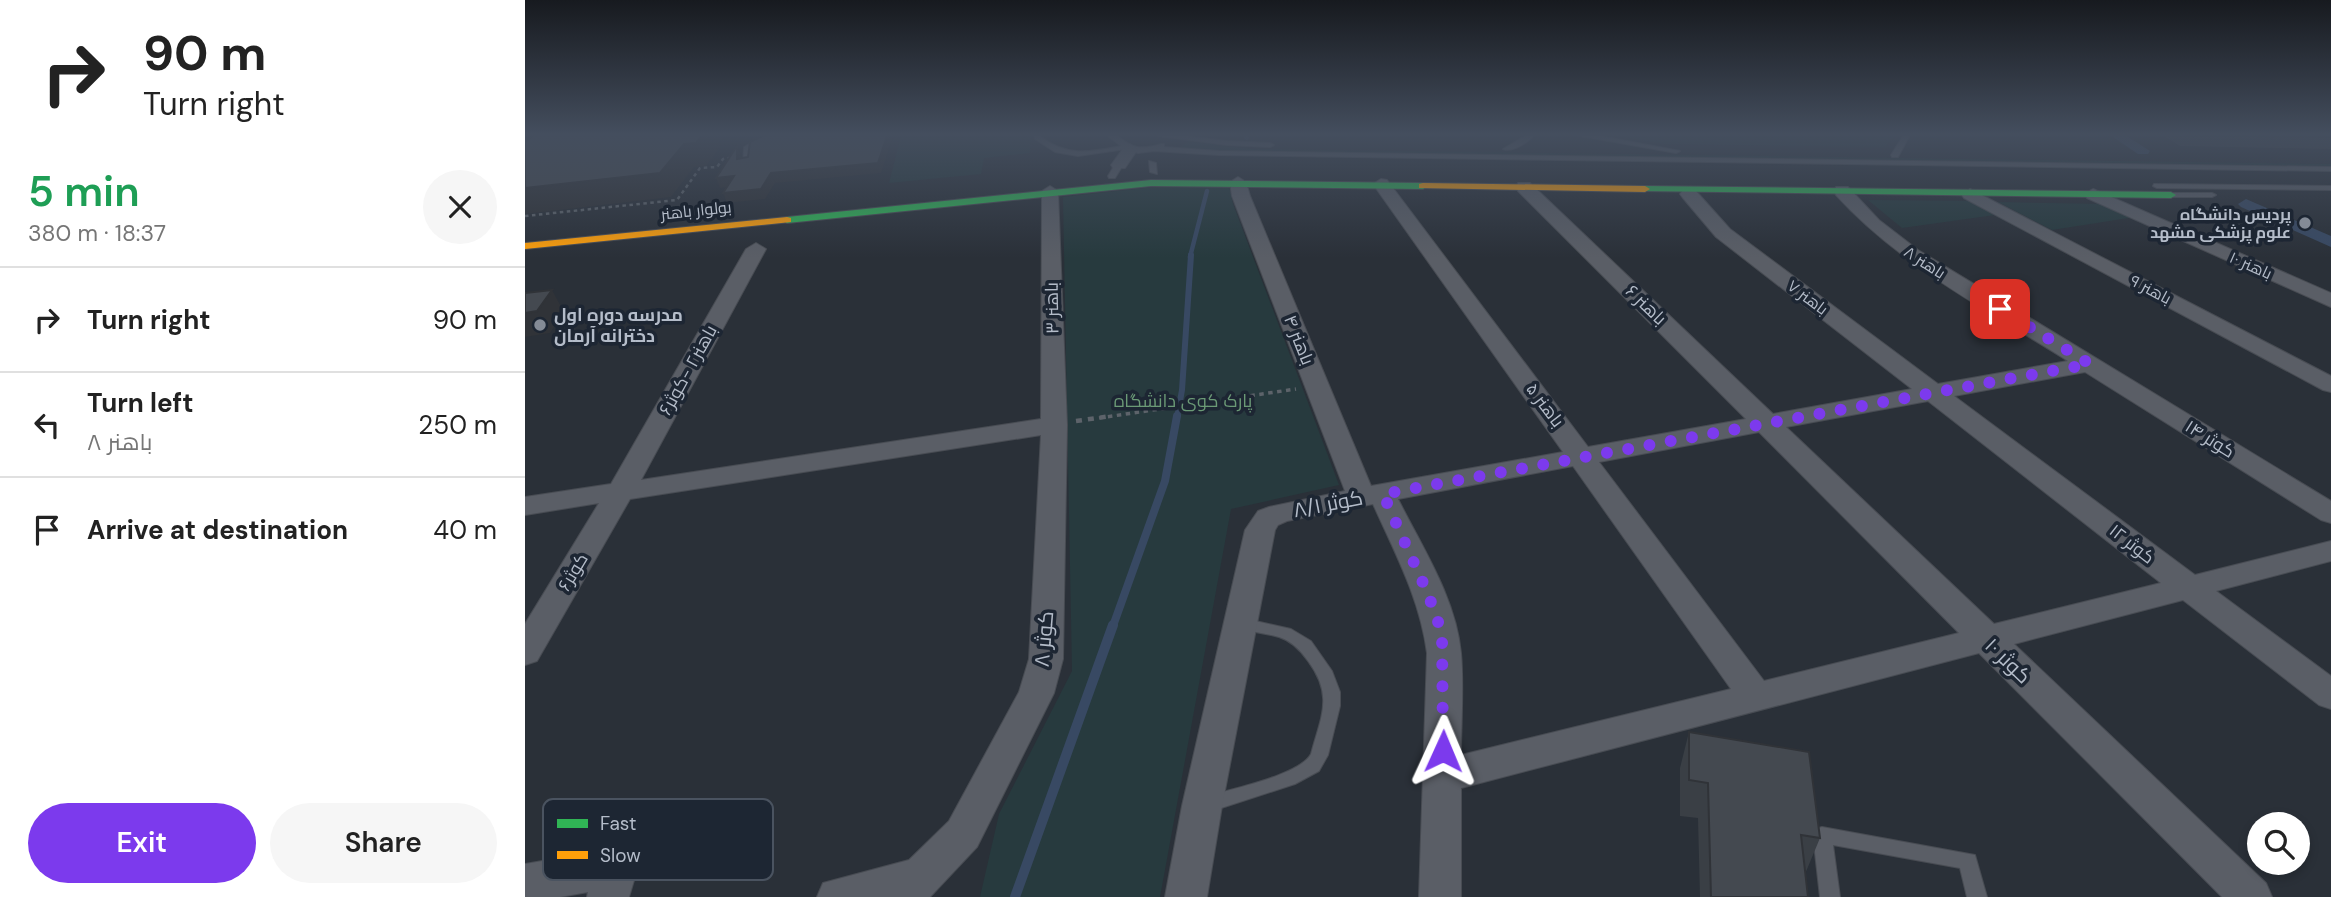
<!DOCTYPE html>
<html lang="en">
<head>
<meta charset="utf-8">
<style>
  :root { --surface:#fff; --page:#f6f6f6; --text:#222; --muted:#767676; --line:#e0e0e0; --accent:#7c3aed }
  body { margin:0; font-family:"DM Sans",Cairo,sans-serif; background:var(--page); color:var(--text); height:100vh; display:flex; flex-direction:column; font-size:26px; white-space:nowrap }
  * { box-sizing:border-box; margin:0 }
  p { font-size:23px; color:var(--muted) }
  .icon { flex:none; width:38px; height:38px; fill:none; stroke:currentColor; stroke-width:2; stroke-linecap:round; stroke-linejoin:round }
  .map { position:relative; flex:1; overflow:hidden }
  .details { display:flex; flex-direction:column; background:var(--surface); width:525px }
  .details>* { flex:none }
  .top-card { background:#fff; color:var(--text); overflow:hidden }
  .buttons { position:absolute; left:1722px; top:812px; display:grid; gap:14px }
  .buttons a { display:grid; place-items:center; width:63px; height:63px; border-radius:50%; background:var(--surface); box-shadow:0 4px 10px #0003; font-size:35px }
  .pin { position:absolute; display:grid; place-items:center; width:60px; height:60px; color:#fff; margin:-30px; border-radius:14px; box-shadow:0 4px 10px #0006 }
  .me { position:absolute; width:77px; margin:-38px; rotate:1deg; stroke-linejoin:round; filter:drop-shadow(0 0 5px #0008) }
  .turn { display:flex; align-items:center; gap:24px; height:147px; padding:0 28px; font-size:32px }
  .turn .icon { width:91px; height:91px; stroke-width:2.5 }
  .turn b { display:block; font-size:49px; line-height:60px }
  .round { display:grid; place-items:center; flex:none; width:74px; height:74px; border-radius:37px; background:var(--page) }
  .head { display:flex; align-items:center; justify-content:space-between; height:119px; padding:0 28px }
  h1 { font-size:42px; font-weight:600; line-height:52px; color:#1e9e55 }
  .action { display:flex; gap:14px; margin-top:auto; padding:14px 28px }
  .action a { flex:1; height:80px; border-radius:42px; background:var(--accent); color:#fff; font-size:28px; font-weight:600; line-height:80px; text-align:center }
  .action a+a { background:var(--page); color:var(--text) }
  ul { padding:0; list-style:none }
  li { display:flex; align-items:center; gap:21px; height:105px; padding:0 28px; border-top:2px solid var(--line) }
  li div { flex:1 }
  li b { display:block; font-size:26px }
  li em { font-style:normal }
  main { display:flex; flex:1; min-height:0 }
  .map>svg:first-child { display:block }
</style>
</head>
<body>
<main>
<section class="details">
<div class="top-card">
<div class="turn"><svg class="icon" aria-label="right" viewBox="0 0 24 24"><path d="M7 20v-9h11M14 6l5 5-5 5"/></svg><div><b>90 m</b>Turn right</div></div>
</div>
<div class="head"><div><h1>5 min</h1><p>380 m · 18:37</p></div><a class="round"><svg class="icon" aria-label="close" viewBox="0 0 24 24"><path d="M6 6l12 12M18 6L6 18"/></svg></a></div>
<ul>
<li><svg class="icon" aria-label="right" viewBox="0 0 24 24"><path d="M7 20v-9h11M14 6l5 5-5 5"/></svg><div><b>Turn right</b></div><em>90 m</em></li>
<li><svg class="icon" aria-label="left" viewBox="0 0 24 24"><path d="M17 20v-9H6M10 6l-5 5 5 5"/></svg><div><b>Turn left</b><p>باهنر ۸</p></div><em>250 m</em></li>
<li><svg class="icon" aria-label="arrive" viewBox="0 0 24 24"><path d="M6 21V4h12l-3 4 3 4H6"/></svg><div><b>Arrive at destination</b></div><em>40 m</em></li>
</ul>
<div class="action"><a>Exit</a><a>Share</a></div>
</section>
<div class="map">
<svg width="1806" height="897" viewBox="0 0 1806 897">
  <rect width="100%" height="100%" fill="#2a3038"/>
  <g fill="#273a3e">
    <polygon points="390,133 506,133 505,153 459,158 456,174 364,183 376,136"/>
    <polygon points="1077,133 1373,133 1360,147 1138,144"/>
    <polygon points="663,141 726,149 1806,164 1806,166 656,150 656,147"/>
    <polygon points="704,186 708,204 814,485 706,509 635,897 455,897 474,814 547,671 538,197 619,188"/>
    <polygon points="1343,200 1452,201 1477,214 1377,228"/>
    <polygon points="1473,202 1581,204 1610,217 1527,230"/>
  </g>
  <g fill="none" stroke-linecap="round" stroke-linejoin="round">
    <g stroke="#384963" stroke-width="4.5">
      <polyline points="720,133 722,138"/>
      <polyline points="665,257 682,191"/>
    </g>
    <polyline stroke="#384963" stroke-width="6" points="652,418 657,390 666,255"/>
    <polyline stroke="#384963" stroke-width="8" points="588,626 640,481 652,416"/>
    <polyline stroke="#384963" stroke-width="10" points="490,897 588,625"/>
    <g fill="#384963" fill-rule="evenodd">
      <polygon points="1582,133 1597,133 1625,151 1623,154 1613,154"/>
      <polygon points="1721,199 1806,236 1806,247 1716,207 1713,204"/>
    </g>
    <g stroke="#484c53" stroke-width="2">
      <g id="lane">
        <polygon points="243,133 250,133 226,150 225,165 218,167 219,147"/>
        <path d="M509,133H515L516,137C543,157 565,152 596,146L579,133C602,132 598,156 636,144H639V147L694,151L1806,167V171L694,155L629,151L613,153L601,149L553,156L530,152L510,139Z"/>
        <polygon points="636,133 702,141 745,143 749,145 745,147 702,145 634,136 633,135"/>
        <path d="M1005,133H1012C1004,141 989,153 978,149Z"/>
        <polygon points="1047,133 1060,133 1155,151 1151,153 1050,135"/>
        <polygon points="1380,133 1386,133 1373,157 1367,157 1366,155"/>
        <polygon points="624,161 631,163 632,174 625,172"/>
        <polygon points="591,163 598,165 590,178 584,178 583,176"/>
        <polygon points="1629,184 1806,186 1806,190 1632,188 1628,186"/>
        <polygon points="1643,193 1687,193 1691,195 1687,197 1646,197 1642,195"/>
        <path d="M717,618L766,629L786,641L807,671L815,692V706L803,755L794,771L770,784L684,812L678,810L675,804L678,798C703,789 774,776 786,754C796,716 809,696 783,661C776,651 767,641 754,637C741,633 726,632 712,628L709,624L712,620Z"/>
        <polygon points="1297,827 1450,855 1462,897 1442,897 1435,868 1308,845 1315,897 1295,897 1288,835 1290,829"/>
      </g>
    </g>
    <g stroke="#484c53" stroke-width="2">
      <g id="street">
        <polygon points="605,144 613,149 600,168 588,168 586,165 600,146"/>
        <path d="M713,177L721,182L725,196L846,486L1038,452L848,184L856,179L862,180L1063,447L1221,419L993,191L991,187L993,183H1005L1248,414L1387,389L1191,237L1158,198L1155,194L1158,190H1170L1205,229L1413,384L1543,361C1462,310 1376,266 1311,195L1309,191L1311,187H1323L1354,220L1393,250L1806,501V523L1796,520L1560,372L1429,396L1670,575L1806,541V561L1691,591L1806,676V709L1794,705L1658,600L1489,644L1741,883L1747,897H1697L1454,653L936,788V897H894L902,653C895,599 870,553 848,504L762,521L753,525L750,530L697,806L682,897H640L657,806L720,530L733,511L744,507L820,491L707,196L705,182ZM1403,401L1636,583L1469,624L1261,427ZM1234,432L1434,633L1239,681L1074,462ZM1048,466L1206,689L936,755C936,722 939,686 936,653C931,598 897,547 873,499Z"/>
        <polygon points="525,186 533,191 542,425 538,659 529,693 452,847 405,897 292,897 298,883 384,860 424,821 494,692 504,659 516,435 105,499 12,661 0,665 0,624 74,503 0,515 0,497 86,484 221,249 231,243 241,249 116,480 516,419 517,191"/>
        <polygon points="1445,189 1806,376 1806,392 1798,390 1439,198 1436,194"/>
        <polygon points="1568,189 1806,293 1806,307 1562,198 1559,194"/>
        <polygon points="92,848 107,853 113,867 104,897 62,897 63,892 35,897 0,897 0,864"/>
      </g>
    </g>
    <g stroke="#484c53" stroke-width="2">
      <g id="fast">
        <polygon points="626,180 898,183 903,186 898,189 626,186 262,223 257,220 262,217"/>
        <polygon points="1120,186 1646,192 1651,195 1646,198 1116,191 1115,189"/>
      </g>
    </g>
    <g stroke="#484c53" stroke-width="2">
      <g id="slow">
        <polygon points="898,183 1120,186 1125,189 1120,192 894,188 894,184"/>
        <polygon points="262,217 266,218 266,222 0,249 0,243"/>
      </g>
    </g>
    <g stroke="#5d636a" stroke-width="2.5" stroke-dasharray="3.5 3.5" stroke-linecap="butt">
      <polyline points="363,134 375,133"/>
      <polyline points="0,216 152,200 175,168 192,167 198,159 209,157"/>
    </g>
    <polyline stroke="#5d636a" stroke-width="3.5" stroke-dasharray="4.5 4.5" stroke-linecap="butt" points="574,418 771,389"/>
    <polyline stroke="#5d636a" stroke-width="4.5" stroke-dasharray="6 6" stroke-linecap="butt" points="551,421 586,416"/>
    <use href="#lane" fill="#5a5e66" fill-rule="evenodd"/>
    <use href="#street" fill="#5a5e66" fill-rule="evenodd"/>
    <use href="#fast" fill="#30b455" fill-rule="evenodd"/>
    <use href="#slow" fill="#ff9f0a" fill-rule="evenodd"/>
  </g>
  <g fill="#3a3f45">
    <polygon points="1634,133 1806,133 1806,149 1655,146"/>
    <polygon points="1164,732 1295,838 1280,874 1283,897 1175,897 1173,818 1155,816 1155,768"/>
  </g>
  <g fill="#303338">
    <polygon points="179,133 200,133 194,141 196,146 181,166 169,167 146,197 0,214 0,188"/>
    <polygon points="363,133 369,133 356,173 250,183 240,199 202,203 198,193 246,173"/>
    <polygon points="212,146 216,156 216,169 212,159"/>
    <polygon points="209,176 213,186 195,188 191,178"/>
    <polygon points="27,290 39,312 25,333 0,337 0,313"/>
  </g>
  <g fill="#444950" stroke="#303338" stroke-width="2">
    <polygon points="11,133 179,133 171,143 159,144 135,173 0,188 0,142"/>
    <polygon points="244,133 363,133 353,163 246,173 236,189 198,193 209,176 191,178 212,146 212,159 223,157 225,142"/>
    <polygon points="1657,133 1806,133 1806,137 1661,135"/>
    <polygon points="27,290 12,311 0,313 0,293"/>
    <polygon points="1164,732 1284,752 1295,838 1276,835 1283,897 1186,897 1183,783 1164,780"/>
  </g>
  <linearGradient id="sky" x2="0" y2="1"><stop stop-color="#171a1f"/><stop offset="0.52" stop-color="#444e5e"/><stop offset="1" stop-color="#444e5e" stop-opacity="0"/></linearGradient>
  <rect width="1806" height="258" fill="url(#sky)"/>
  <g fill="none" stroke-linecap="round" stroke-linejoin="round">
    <polyline stroke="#7c3aed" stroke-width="12" stroke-dasharray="0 21.6" points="918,751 917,633 903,594 858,494 1565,364 1475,309"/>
  </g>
  <g fill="#848b96" stroke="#1d2633" stroke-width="2.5">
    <circle cx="1780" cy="223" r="7"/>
    <circle cx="15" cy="325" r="7"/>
  </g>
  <g text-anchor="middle" stroke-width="7" stroke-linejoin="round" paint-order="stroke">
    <g font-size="16" fill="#b4bcc9" stroke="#1d2633">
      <text transform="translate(171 210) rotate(-6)" y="6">بولوار باهنر</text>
      <text transform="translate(1400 262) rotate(33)" y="6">باهنر ۸</text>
      <text transform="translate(1726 265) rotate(24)" y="6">باهنر ۱۰</text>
      <text transform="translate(1626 289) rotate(28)" y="6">باهنر ۹</text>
      <text transform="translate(1283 297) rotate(37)" y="6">باهنر ۷</text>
    </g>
    <g font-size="16" font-weight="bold" fill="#b4bcc9" stroke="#1d2633" text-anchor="end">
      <text x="1766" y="220">پردیس دانشگاه<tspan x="1766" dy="18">علوم پزشکی مشهد</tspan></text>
    </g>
    <g font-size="18" fill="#b4bcc9" stroke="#1d2633">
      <text transform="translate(1121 305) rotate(44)" y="6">باهنر ۶</text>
      <text transform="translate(527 308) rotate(-91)" y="6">باهنر ۳</text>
      <text transform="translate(774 340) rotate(68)" y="6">باهنر ۴</text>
      <text transform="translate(163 370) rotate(-61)" y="6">باهنر۲ -کوثر۶</text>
      <text transform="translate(1020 405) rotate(53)" y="6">باهنر ۵</text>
      <text transform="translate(1685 439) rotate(32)" y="6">کوثر ۱۴</text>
      <text transform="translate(1607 544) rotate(38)" y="6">کوثر ۱۲</text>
      <text transform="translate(48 572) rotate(-59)" y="6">کوثر۶</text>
    </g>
    <g font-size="18" font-weight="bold" fill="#b4bcc9" stroke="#1d2633" text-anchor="start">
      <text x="29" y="321">مدرسه دوره اول<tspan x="29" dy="21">دخترانه آرمان</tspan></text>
    </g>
    <g font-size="18" fill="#6b9a76" stroke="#1d2633">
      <text x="658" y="407">پارک کوی دانشگاه</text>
    </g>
    <g font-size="21" fill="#b4bcc9" stroke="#1d2633">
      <text transform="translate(803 504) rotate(-11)" y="7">کوثر ۸/۱</text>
      <text transform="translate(519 639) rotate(-85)" y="7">کوثر ۸</text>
      <text transform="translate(1483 661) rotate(44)" y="7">کوثر ۱۰</text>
    </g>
  </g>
  <rect x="18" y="799" width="230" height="81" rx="10" fill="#1d2633" stroke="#4a5360" stroke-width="2"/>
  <rect x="32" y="819" width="31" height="9" fill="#30b455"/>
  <rect x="32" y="851" width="31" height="8" fill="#ff9f0a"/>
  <g font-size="19" fill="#b4bcc9">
    <text x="75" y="830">Fast</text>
    <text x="75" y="862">Slow</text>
  </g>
</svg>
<div class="buttons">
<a><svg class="icon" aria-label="search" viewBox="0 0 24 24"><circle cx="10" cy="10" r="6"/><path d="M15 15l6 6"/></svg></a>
</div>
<div class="pin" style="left:1475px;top:309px;background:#d93025"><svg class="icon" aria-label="arrive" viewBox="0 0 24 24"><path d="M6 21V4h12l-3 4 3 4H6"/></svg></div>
<svg class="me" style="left:918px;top:751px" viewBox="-20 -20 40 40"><path d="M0-17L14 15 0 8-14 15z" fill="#7c3aed" stroke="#fff" stroke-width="4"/></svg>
</div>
</main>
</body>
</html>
